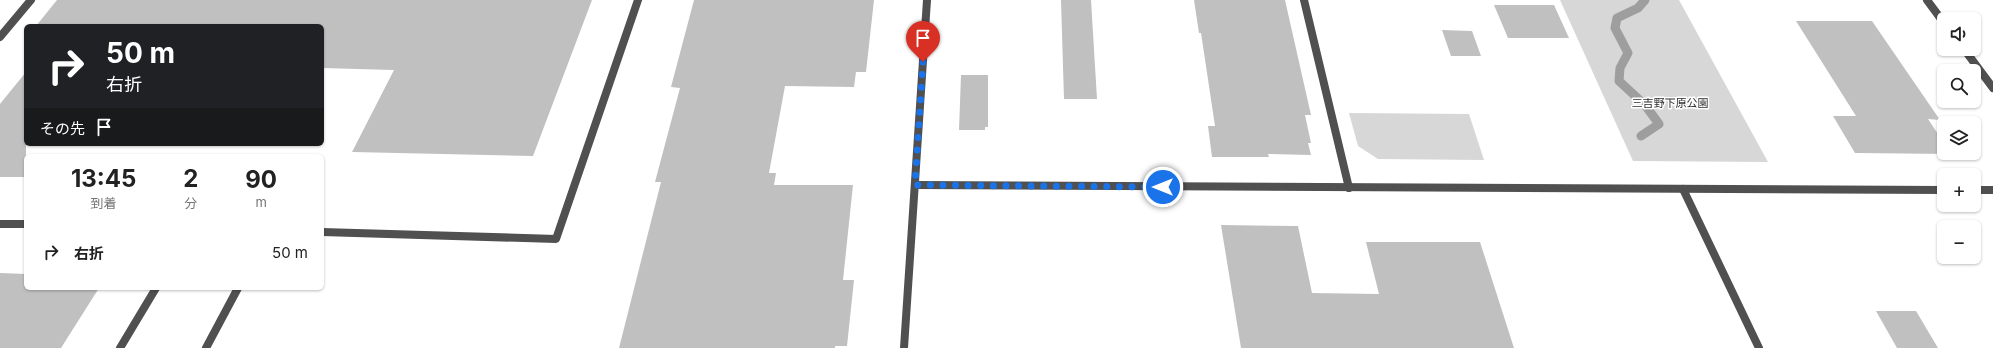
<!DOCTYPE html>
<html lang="ja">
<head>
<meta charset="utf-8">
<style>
  :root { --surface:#fff; --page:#f2f2f2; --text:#222; --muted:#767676 }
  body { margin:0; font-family:Inter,"Noto Sans JP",sans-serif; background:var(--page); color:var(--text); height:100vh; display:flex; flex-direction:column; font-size:15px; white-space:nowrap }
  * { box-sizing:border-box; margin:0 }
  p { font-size:13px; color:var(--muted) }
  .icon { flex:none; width:22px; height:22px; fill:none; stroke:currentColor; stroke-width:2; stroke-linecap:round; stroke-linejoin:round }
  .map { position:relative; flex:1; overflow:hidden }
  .drawer { position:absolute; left:24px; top:154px; width:300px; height:136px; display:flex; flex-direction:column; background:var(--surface); border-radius:6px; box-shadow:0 1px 3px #0004 }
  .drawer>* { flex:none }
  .banner { position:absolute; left:24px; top:24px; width:300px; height:122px; border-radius:6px; box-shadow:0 1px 3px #0004; background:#202124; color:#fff; overflow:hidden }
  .controls { position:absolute; left:1937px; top:12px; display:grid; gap:8px }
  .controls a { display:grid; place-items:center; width:44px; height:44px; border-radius:6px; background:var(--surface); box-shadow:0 1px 3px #0004; font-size:20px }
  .pin { position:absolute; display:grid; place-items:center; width:34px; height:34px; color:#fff; margin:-41px -17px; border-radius:50% 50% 50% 0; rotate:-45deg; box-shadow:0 0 4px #0007 }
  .pin .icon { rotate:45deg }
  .me { position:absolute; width:44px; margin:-22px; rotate:270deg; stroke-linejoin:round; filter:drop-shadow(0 0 3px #0008) }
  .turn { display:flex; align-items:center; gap:14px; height:84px; padding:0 16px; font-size:18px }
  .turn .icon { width:52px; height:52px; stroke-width:2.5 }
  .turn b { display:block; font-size:28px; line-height:34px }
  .then { display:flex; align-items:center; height:38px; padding:0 16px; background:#0003; gap:8px; font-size:15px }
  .eta { display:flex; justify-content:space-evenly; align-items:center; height:68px; text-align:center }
  .eta b { font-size:24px; font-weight:700; line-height:28px }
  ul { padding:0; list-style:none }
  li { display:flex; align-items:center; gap:12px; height:60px; padding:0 16px }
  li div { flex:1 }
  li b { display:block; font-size:15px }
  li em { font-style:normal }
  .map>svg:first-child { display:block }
</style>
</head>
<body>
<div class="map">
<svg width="1993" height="348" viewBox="0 0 1993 348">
  <rect width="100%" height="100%" fill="#fff"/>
  <g fill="#d7d7d7">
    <polygon points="1560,0 1679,0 1768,162 1633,161"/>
    <polygon points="1349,113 1469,114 1484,160 1378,159 1358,146"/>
  </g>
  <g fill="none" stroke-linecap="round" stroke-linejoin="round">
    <polyline stroke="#9e9e9e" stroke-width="9" points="1641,136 1659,124 1645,105 1619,81 1620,68 1628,53 1615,28 1617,18 1638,8 1645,0"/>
  </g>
  <g fill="#c0c0c0">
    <polygon points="57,0 592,0 533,156 352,152 394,70 322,68 322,26 36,26"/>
    <polygon points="694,0 874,0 866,72 856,72 854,87 785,86 769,173 776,173 774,185 853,185 843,280 854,280 847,346 835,346 835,348 619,348 661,182 655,182 680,88 671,87"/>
    <polygon points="1061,0 1091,0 1097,99 1064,99"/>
    <polygon points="1194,0 1285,0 1311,115 1305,115 1311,143 1308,143 1311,155 1268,154 1269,157 1212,157 1208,126 1215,126 1201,33 1199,33"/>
    <polygon points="1494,5 1554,5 1569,38 1508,38"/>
    <polygon points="1796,21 1872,21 1940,120 1928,119 1944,143 1944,153 1951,154 1855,153 1833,116 1856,116"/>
    <polygon points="1442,30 1472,31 1481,56 1451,56"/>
    <polygon points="26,72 26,177 0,177 0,104"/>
    <polygon points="961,75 988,75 988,127 985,127 985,130 959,130"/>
    <polygon points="1221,225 1298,226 1312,293 1379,294 1366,242 1480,242 1514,348 1241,348"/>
    <polygon points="0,273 26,274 26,288 99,288 61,348 0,348"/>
    <polygon points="1876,311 1916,311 1938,348 1897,348"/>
  </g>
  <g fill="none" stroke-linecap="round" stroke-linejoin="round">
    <g stroke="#505050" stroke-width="8">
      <polyline points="0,37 31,0"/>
      <polyline points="0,224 26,224"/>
      <polyline points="322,232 556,239 638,0"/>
      <polyline points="120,348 156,288"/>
      <polyline points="206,348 238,288"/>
    </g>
    <g stroke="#505050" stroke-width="8">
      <polyline points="1304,0 1349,188"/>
      <polyline points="1927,0 1944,23"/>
      <polyline points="1964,49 1993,88"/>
      <polyline points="915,185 1944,190"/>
      <polyline points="1683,189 1759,348"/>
      <polyline points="1974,190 1993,190"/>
      <polyline points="904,348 927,0"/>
    </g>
  </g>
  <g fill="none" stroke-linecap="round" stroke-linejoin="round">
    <polyline stroke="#1a73e8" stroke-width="7" stroke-dasharray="0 12.6" points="923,62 915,185 1163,187"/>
  </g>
  <g text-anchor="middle" stroke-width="3" stroke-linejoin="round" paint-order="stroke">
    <g font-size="11" fill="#2e2e2e" stroke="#fff">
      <text x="1670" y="107">三吉野下原公園</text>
    </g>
  </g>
</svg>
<div class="controls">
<a><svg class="icon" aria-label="sound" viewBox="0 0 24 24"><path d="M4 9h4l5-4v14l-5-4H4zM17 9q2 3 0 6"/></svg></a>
<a><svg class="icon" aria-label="search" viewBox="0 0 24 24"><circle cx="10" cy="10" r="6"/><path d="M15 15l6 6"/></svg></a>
<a><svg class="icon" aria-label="layers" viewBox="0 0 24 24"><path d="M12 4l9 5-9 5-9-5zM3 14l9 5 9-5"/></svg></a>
<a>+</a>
<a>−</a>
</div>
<div class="pin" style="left:923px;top:62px;background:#d93025"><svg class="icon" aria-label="arrive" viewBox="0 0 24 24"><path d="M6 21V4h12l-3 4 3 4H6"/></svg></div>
<svg class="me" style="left:1163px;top:187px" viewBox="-20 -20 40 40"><circle r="17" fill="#1a73e8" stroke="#fff" stroke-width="3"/><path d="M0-11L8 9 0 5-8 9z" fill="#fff"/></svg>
<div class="banner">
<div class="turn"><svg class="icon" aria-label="right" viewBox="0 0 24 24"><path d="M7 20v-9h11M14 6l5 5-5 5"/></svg><div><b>50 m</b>右折</div></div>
<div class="then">その先<svg class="icon" aria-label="arrive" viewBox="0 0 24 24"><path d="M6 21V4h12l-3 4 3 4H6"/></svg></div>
</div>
<section class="drawer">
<div class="eta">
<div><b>13:45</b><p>到着</p></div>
<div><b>2</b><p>分</p></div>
<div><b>90</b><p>m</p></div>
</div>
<ul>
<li><svg class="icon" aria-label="right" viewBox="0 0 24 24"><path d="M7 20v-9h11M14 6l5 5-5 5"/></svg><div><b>右折</b></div><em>50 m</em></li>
</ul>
</section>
</div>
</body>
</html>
